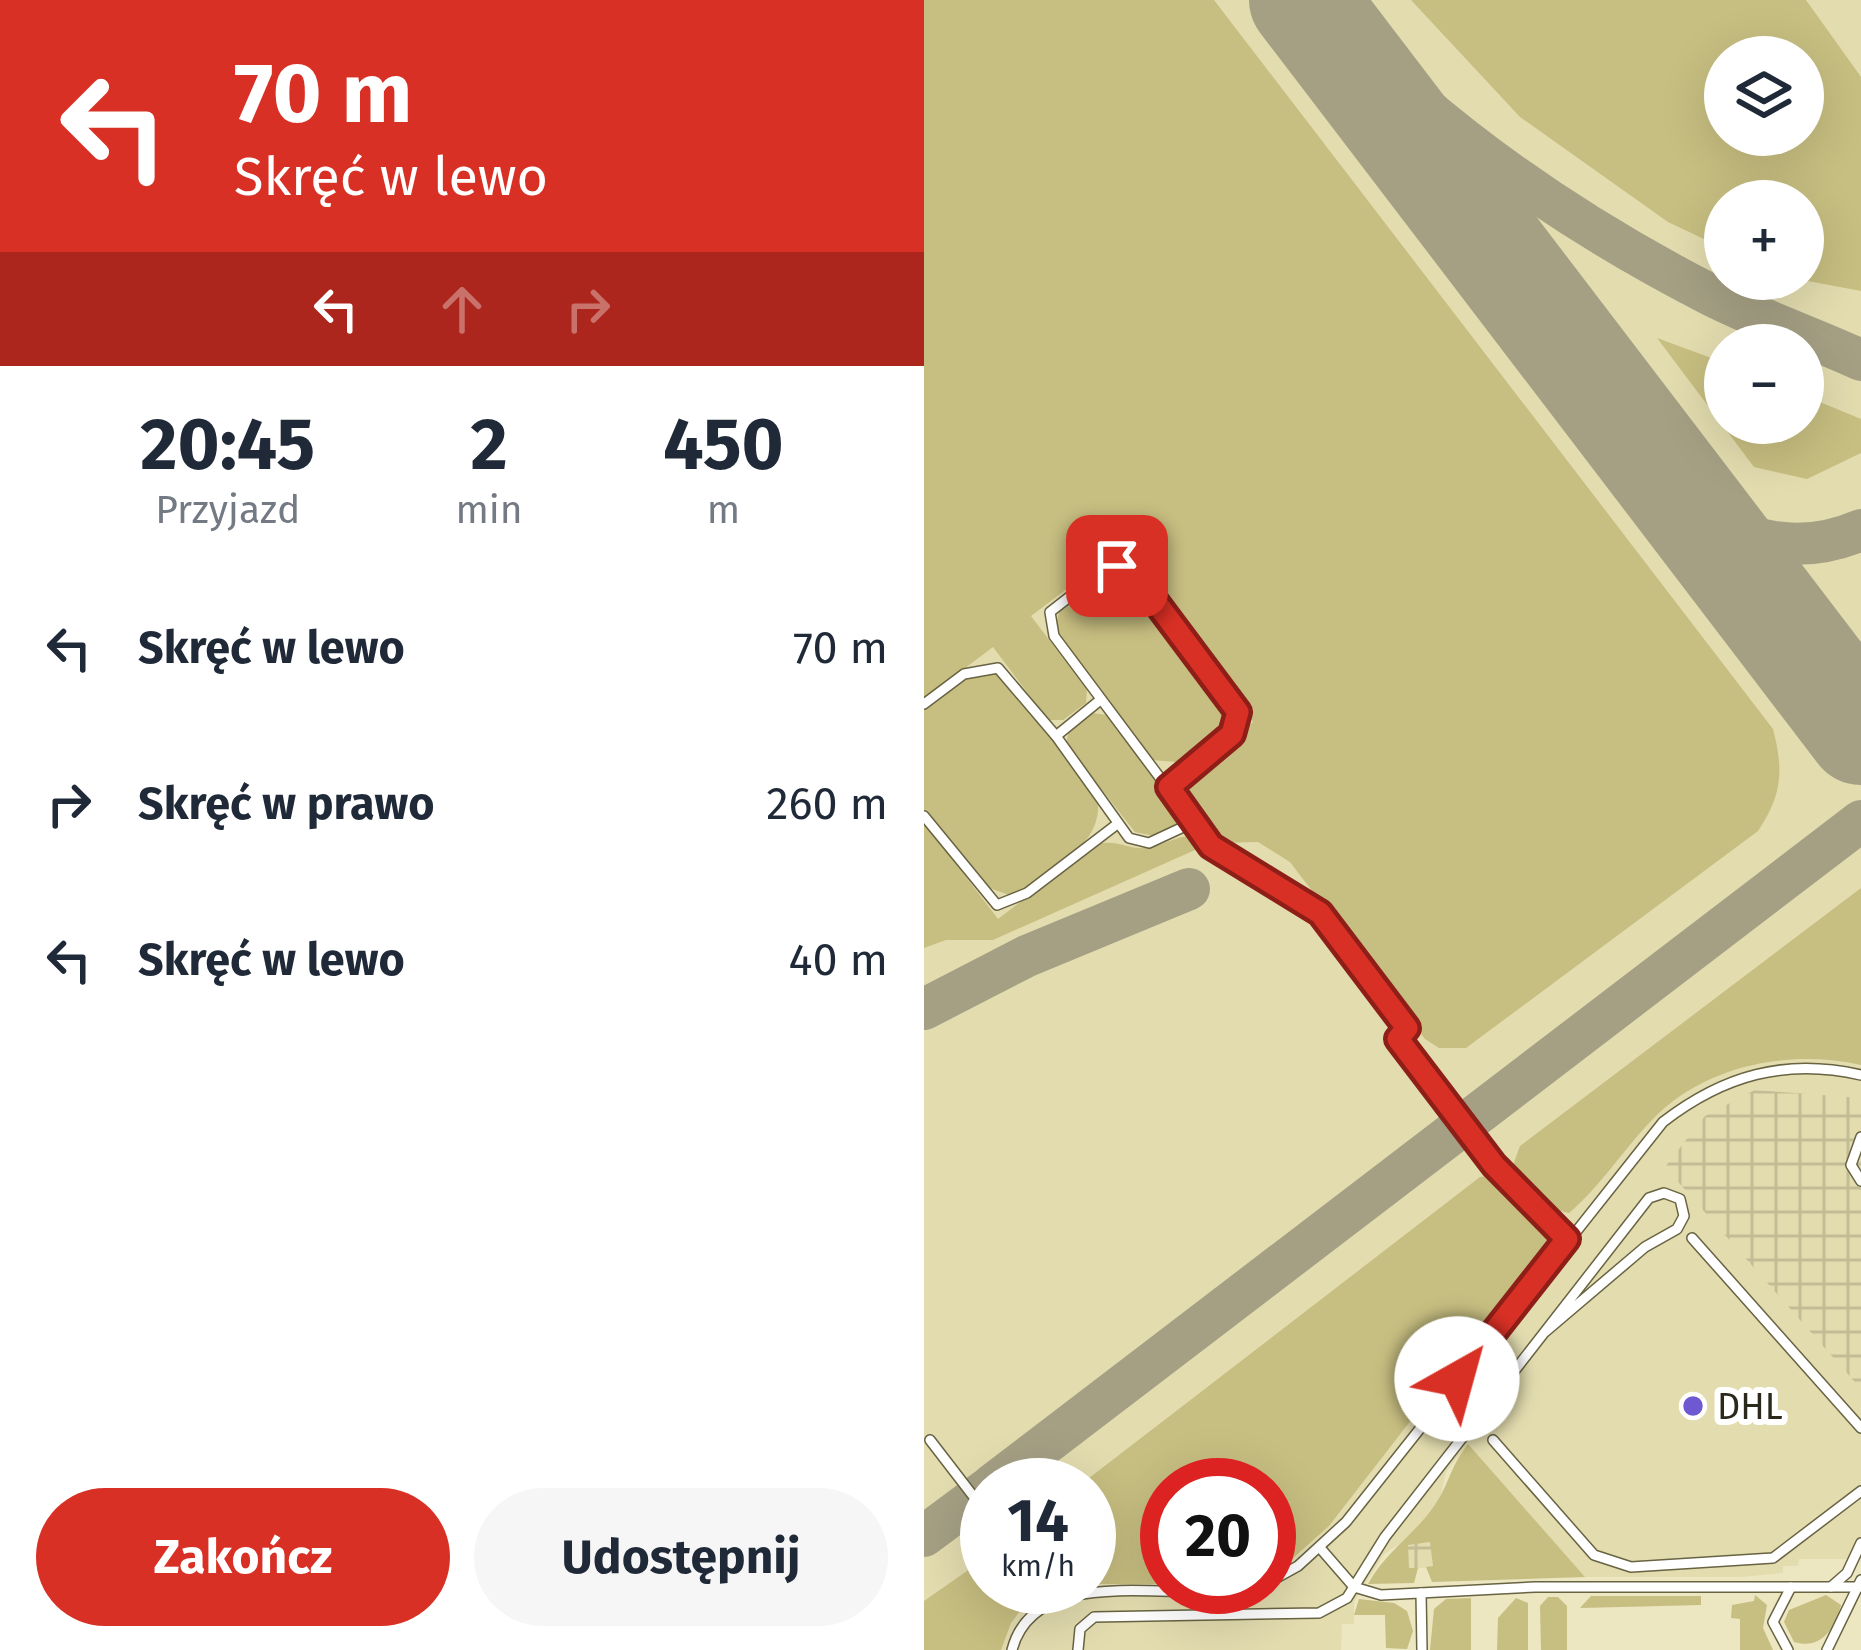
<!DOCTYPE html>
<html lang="pl">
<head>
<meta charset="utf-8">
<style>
  :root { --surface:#fff; --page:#f6f6f7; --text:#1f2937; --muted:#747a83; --accent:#d93025 }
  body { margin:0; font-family:"Fira Sans",sans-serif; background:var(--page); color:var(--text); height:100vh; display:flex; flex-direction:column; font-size:45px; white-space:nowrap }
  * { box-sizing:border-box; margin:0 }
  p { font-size:39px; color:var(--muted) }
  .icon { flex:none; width:66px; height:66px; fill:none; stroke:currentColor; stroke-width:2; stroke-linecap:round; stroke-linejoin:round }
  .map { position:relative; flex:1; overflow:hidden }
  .panel { display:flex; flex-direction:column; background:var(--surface); width:924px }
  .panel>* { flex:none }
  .banner { background:#d93025; color:#fff; overflow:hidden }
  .fabs { position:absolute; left:780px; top:36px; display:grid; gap:24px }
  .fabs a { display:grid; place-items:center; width:120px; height:120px; border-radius:50%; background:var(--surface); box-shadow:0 12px 48px #0002; font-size:60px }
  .speed { position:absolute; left:36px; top:1458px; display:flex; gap:24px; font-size:60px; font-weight:700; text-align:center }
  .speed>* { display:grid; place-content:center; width:156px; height:156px; border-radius:50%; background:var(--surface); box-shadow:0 12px 48px #0002; line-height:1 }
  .speed small { font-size:30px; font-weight:400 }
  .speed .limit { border:18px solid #d22; background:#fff; color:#111 }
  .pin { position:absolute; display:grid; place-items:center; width:102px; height:102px; color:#fff; margin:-51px; border-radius:24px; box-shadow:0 6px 18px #0006 }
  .me { position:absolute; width:132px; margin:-66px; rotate:38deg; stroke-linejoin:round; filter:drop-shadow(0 0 9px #0008) }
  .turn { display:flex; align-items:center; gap:42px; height:252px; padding:0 36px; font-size:54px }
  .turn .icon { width:156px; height:156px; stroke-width:2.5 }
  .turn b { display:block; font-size:84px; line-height:102px }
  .lanes { display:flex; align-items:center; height:114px; padding:0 36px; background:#0003; justify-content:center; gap:60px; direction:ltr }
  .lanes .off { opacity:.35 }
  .eta { display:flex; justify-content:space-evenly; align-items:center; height:204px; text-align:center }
  .eta b { font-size:72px; font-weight:700; line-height:84px }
  .action { display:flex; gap:24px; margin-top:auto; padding:24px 36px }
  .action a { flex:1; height:138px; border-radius:72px; background:var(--accent); color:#fff; font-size:48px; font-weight:700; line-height:138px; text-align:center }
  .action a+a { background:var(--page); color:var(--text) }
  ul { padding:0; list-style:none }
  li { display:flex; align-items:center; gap:36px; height:156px; padding:0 36px }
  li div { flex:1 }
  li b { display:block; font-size:45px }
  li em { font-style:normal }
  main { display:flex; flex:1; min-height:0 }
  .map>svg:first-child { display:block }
</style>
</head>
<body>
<main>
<section class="panel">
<div class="banner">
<div class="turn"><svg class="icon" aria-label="left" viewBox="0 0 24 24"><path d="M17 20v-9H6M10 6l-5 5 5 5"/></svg><div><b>70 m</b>Skręć w lewo</div></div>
<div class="lanes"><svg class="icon" aria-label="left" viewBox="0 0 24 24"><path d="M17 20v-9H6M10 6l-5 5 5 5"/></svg><svg class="icon off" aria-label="ahead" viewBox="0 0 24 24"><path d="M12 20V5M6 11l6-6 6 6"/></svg><svg class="icon off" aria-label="right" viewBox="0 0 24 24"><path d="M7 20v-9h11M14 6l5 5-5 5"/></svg></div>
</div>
<div class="eta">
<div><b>20:45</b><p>Przyjazd</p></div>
<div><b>2</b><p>min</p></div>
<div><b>450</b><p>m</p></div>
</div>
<ul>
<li><svg class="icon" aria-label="left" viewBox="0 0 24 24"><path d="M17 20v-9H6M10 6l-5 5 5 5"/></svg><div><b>Skręć w lewo</b></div><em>70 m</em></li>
<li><svg class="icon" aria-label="right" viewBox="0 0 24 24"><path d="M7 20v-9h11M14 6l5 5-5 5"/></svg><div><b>Skręć w prawo</b></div><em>260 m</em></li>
<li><svg class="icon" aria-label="left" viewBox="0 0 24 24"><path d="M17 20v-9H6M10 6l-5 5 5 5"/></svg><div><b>Skręć w lewo</b></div><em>40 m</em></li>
</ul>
<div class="action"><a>Zakończ</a><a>Udostępnij</a></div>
</section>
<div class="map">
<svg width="937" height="1650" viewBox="0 0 937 1650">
  <defs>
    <pattern id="industrial-grid" width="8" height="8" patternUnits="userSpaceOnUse" patternTransform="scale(3)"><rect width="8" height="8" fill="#e3dcaf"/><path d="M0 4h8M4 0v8" fill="none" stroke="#c3bd96"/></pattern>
  </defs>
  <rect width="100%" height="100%" fill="#ece6c1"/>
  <path fill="#e3dcaf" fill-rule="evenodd" d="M0,0H937V1559H875L874,1566H859V1573L817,1577H661L543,1445L522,1472L516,1498L486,1537L460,1554L430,1602V1624H418L417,1650H0ZM801,57H879V135H801ZM801,201H879V279H801ZM801,345H879V423H801ZM63,1485H165V1587H63ZM243,1485H345V1587H243Z"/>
  <g fill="url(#industrial-grid)">
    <polygon points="831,1090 937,1098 937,1389 741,1167 781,1116"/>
    <polygon points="507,1542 509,1567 485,1569 483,1544"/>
  </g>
  <g fill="#c7be81" fill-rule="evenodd">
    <path d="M0,0H290L849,729C860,771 858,795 834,831L542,1048H515L501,1039L366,862L334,842L293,843L264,802L267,773L329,722L197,548L107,616L163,690L162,703L139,720H124L69,647L0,699Z"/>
    <path d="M487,0H882L937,77V291L873,279H879V201H801V249L744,222L596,117ZM801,57H879V135H801Z"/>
    <polygon points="733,338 801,363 801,423 879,423 879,395 937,419 937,453 883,479 830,467"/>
    <polygon points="188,571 201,574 297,690 306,725 263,763 228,760 138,644 132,628 136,605 169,577"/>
    <path d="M71,672L87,683L173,797C182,844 129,867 96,892L85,895L60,886L0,809V709L43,676Z"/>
    <polygon points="168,713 183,715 257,813 250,828 230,836 211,832 142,744 145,730"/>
    <path d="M0,822L74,919L173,844C190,840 198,846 214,848C236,850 251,833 274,836L280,846L69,940H22L0,948Z"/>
    <path d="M937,888V1065C864,1049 780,1065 727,1121C699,1150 676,1187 645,1213L625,1208L588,1168L596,1146Z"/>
    <polygon points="565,1176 618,1224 625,1242 405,1526 368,1559 345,1569 345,1485 243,1485 243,1584 165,1584 165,1485 156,1485 556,1177"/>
    <path d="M544,1444L661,1577L508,1582L502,1567L509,1566L506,1542L484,1545L485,1568H494L490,1583L444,1584C462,1551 491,1535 512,1503C525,1484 526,1467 544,1444Z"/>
    <polygon points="63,1557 63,1587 111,1591 87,1623 77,1650 0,1650 0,1601"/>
    <polygon points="831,1595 843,1605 839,1628 849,1650 816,1650 816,1619 807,1618 808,1605 830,1601"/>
    <path d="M902,1595L917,1605C911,1629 897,1650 870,1642L860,1622L865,1610Z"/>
    <polygon points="667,1596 777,1596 777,1605 656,1608"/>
    <polygon points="624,1597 634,1597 643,1606 643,1650 617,1650 616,1606"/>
    <polygon points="547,1598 547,1650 506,1650 510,1609 522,1599"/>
    <polygon points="592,1598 604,1603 604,1650 573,1650 574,1618"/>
    <polygon points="435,1599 470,1603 483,1611 489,1631 483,1649 462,1648 461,1615 430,1615"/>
  </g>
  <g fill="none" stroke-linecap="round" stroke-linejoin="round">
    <g stroke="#a5a084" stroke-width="42">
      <path d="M388,0C500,121 639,219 785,294C834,319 887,337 937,360"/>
      <path d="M764,505C818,542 874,557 937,530"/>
      <polyline points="937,725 930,721 937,749"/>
      <polyline points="0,1009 103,956 265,889"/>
      <polyline points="68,1485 937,821"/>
      <polyline points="0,1536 63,1489"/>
    </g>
    <polyline stroke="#a5a084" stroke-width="108" points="379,0 937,731"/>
    <g stroke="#686342" stroke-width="12">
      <g id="service">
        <polyline points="0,704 40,674 74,668 132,736 205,838 225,843 270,822"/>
        <polyline points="132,736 175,701"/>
        <polyline points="245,787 308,734 314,712 201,568 184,567 126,612 130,636 287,846 396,913 483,1028 474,1039 570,1165 643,1239"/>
        <polyline points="0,816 73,905 103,893 192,825"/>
        <polyline points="937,1137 927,1165 937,1181"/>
        <polyline points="768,1238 937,1428"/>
        <polyline points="6,1440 63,1514"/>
        <polyline points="569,1440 670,1555 707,1567 849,1558 937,1491"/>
        <polyline points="397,1549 430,1587 457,1595 611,1587 937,1587"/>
        <path d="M345,1582L374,1566L422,1522L739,1122C800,1075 861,1058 937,1075"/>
        <polyline points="907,1587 923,1573 937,1543"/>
        <polyline points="497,1593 498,1650"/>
        <path d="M88,1650C112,1557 262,1606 333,1587"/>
        <polyline points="154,1650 156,1629 170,1617 395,1613 423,1598 461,1537 725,1198 740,1193 756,1199 760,1216 753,1229 721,1247 621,1332"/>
        <polyline points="864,1650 849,1622 867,1587"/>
        <polyline points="903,1650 937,1580"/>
      </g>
    </g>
    <use href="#service" stroke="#fff" stroke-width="9"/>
  </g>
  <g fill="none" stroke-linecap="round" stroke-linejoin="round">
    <g stroke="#8d1f18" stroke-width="30">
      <polyline id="route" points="193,566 225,593 314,712 308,734 245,787 287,846 396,913 483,1028 474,1039 570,1165 643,1239 533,1379"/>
    </g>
    <use href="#route" stroke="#d93025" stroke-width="21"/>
  </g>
  <circle fill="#6f59d3" stroke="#fff" stroke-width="4.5" cx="769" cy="1406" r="12"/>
  <g text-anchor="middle" stroke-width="12" stroke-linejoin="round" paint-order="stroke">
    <g font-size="36" fill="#2b291b" stroke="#fff" text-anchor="start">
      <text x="793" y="1419">DHL</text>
    </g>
  </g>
</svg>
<div class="fabs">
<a><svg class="icon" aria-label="layers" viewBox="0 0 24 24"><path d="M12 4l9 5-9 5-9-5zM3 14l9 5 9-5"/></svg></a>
<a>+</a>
<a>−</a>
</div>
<div class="speed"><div>14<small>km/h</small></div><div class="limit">20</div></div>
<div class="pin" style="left:193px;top:566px;background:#d93025"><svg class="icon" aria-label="arrive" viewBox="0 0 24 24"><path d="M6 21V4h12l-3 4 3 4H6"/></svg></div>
<svg class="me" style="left:533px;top:1379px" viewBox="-20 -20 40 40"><circle r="19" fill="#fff"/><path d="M0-13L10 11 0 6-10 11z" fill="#d93025"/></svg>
</div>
</main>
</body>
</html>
